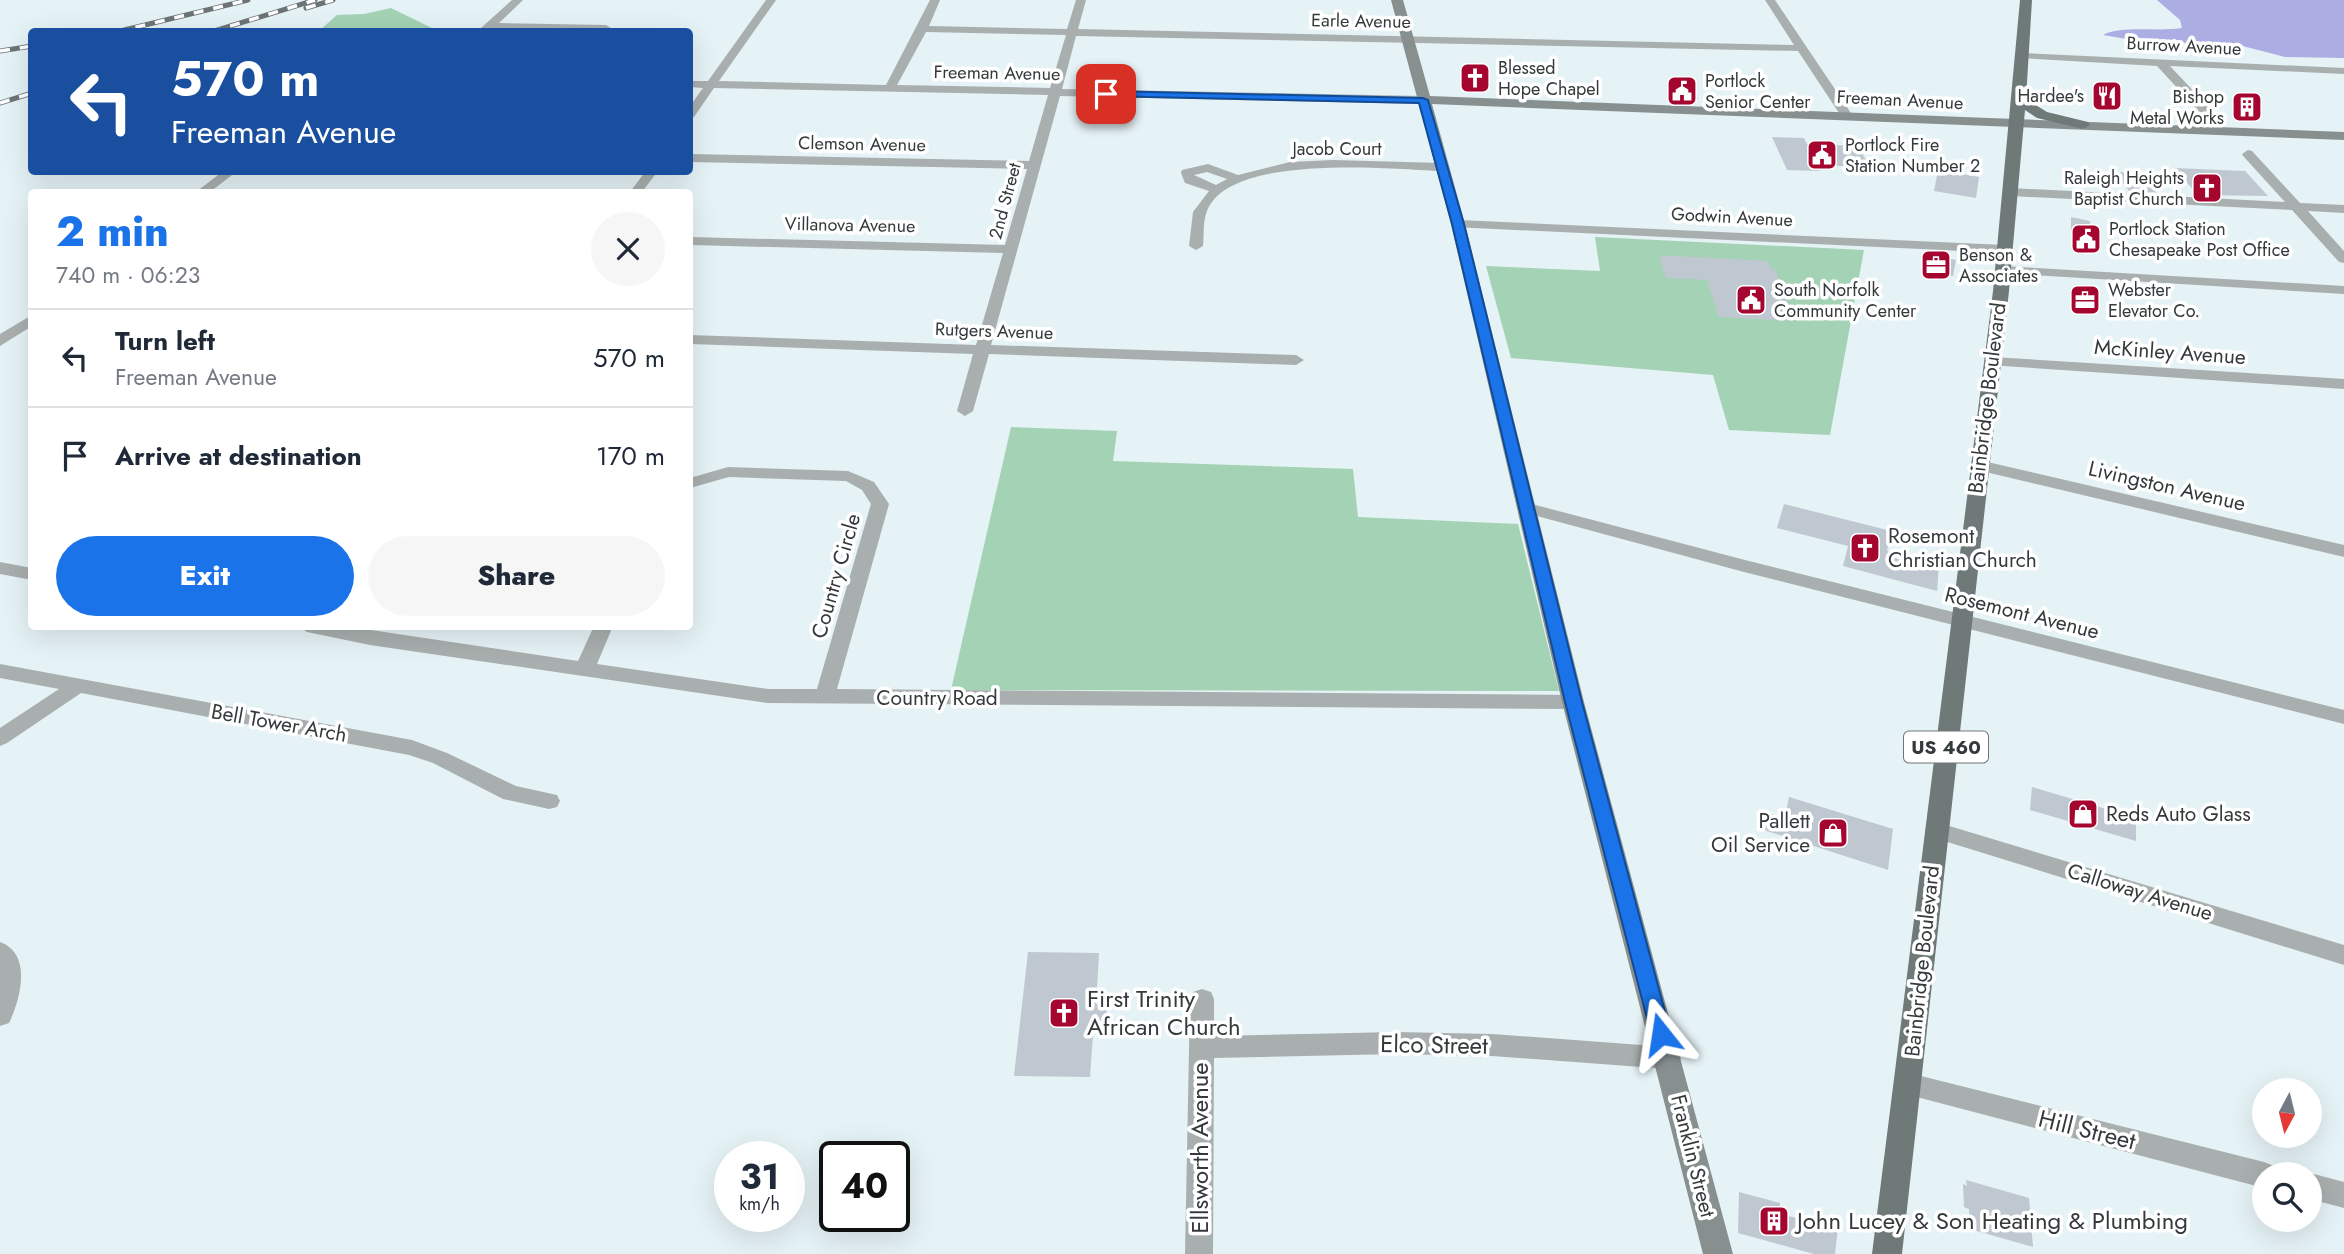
<!DOCTYPE html>
<html lang="en">
<head>
<meta charset="utf-8">
<style>
  :root { --surface:#fff; --page:#f6f6f7; --text:#1f2937; --muted:#747a83; --line:#e0e1e3; --accent:#1a73e8 }
  body { margin:0; font-family:Jost,sans-serif; background:var(--page); color:var(--text); height:100vh; display:flex; flex-direction:column; font-size:26px; white-space:nowrap }
  * { box-sizing:border-box; margin:0 }
  p { font-size:23px; color:var(--muted) }
  .icon { flex:none; width:38px; height:38px; fill:none; stroke:currentColor; stroke-width:2; stroke-linecap:round; stroke-linejoin:round }
  .map { position:relative; flex:1; overflow:hidden }
  .drawer { position:absolute; left:28px; top:189px; width:665px; height:441px; display:flex; flex-direction:column; background:var(--surface); border-radius:7px; box-shadow:0 7px 28px #0002 }
  .drawer>* { flex:none }
  .hud { position:absolute; left:28px; top:28px; width:665px; height:147px; border-radius:7px; box-shadow:0 7px 28px #0002; background:#1a4fa0; color:#fff; overflow:hidden }
  .needle { width:46px; rotate:187deg }
  .tools { position:absolute; left:2252px; top:1078px; display:grid; gap:14px }
  .tools a { display:grid; place-items:center; width:70px; height:70px; border-radius:50%; background:var(--surface); box-shadow:0 7px 28px #0002; font-size:35px }
  .speed { position:absolute; left:714px; top:1141px; display:flex; gap:14px; font-size:35px; font-weight:700; text-align:center }
  .speed>* { display:grid; place-content:center; width:91px; height:91px; border-radius:50%; background:var(--surface); box-shadow:0 7px 28px #0002; line-height:1 }
  .speed small { font-size:18px; font-weight:400 }
  .speed .limit { border:4px solid #111; border-radius:10px; background:#fff; color:#111 }
  .pin { position:absolute; display:grid; place-items:center; width:60px; height:60px; color:#fff; margin:-30px; border-radius:14px; box-shadow:0 4px 10px #0006 }
  .me { position:absolute; width:77px; margin:-38px; rotate:345deg; stroke-linejoin:round; filter:drop-shadow(0 0 5px #0008) }
  .turn { display:flex; align-items:center; gap:24px; height:147px; padding:0 28px; font-size:32px }
  .turn .icon { width:91px; height:91px; stroke-width:2.5 }
  .turn b { display:block; font-size:49px; line-height:60px }
  .round { display:grid; place-items:center; flex:none; width:74px; height:74px; border-radius:37px; background:var(--page) }
  .headline { display:flex; align-items:center; justify-content:space-between; height:119px; padding:0 28px }
  h1 { font-size:42px; font-weight:800; line-height:52px; color:var(--accent) }
  .button { display:flex; gap:14px; margin-top:auto; padding:14px 28px }
  .button a { flex:1; height:80px; border-radius:42px; background:var(--accent); color:#fff; font-size:28px; font-weight:800; line-height:80px; text-align:center }
  .button a+a { background:var(--page); color:var(--text) }
  ul { padding:0; list-style:none }
  li { display:flex; align-items:center; gap:21px; height:98px; padding:0 28px; border-top:2px solid var(--line) }
  li div { flex:1 }
  li b { display:block; font-size:26px }
  li em { font-style:normal }
  .map>svg:first-child { display:block }
</style>
</head>
<body>
<div class="map">
<svg width="2344" height="1254" viewBox="0 0 2344 1254">
  <rect width="100%" height="100%" fill="#e5f2f6"/>
  <g fill="#a3d2b4">
    <polygon points="391,8 438,31 319,31 337,15 364,14"/>
    <polygon points="1595,237 1864,250 1830,435 1729,430 1713,375 1511,358 1486,266 1600,271"/>
    <polygon points="1011,427 1117,431 1113,461 1353,469 1358,517 1518,524 1559,691 951,690"/>
  </g>
  <path fill="#acaee3" d="M2157,0H2344V58L2285,57L2235,44L2145,42L2103,35C2121,25 2159,32 2182,28L2180,20Z"/>
  <g fill="#bfc7d0">
    <polygon points="1669,82 1689,82 1698,99 1677,98"/>
    <polygon points="1772,137 1804,138 1807,144 1858,146 1870,167 1817,165 1820,171 1787,170"/>
    <polygon points="2174,168 2245,171 2268,196 2198,195"/>
    <polygon points="1938,170 1979,177 1976,198 1934,191"/>
    <polygon points="2114,172 2141,173 2157,193 2129,191"/>
    <polygon points="2071,217 2090,221 2091,238 2071,233"/>
    <polygon points="1659,255 1768,261 1771,269 1775,269 1795,321 1719,317 1707,280 1666,278"/>
    <polygon points="1931,255 1956,260 1953,276 1928,273"/>
    <polygon points="1784,504 1891,531 1887,551 1892,552 1891,557 1920,565 1922,560 1939,564 1937,591 1843,566 1848,546 1777,528"/>
    <polygon points="2032,787 2136,818 2136,841 2030,810"/>
    <polygon points="1789,797 1893,829 1888,870 1764,830 1768,813 1785,818"/>
    <polygon points="1028,952 1099,953 1096,1004 1107,1005 1106,1021 1094,1021 1090,1077 1014,1076"/>
    <polygon points="1966,1180 2029,1198 2033,1247 1970,1229 1969,1209 1964,1207 1963,1184 1967,1186"/>
    <polygon points="1739,1192 1780,1203 1780,1214 1838,1228 1835,1254 1814,1254 1738,1233"/>
  </g>
  <g fill="none" stroke-linecap="round" stroke-linejoin="round">
    <g fill="#a9afae" fill-rule="evenodd">
      <polygon points="512,0 523,0 499,23 606,25 611,28 606,31 492,29 481,32 481,28"/>
      <path d="M766,0H776L719,81L886,85L930,0H940L929,26L1067,29L1076,0H1086L1078,29L1794,45L1765,0H1775L1853,116L1843,119L1798,51L1076,36L1062,89L1423,96L1429,100L1423,104L1060,96L991,345L1296,355L1304,360L1296,365L989,354L973,411L965,416L957,411L973,354L690,344V335L976,345L1003,253L690,245V237L1005,245L1027,169L690,162V154L1029,161L1048,95L714,88L694,117H690V106L703,88L690,87V81H708ZM926,32L1066,35L1050,88L897,85Z"/>
      <polygon points="2023,53 2344,68 2344,74 2170,66 2214,113 2214,119 2206,119 2157,66 2019,58 2019,54"/>
      <polygon points="2248,150 2252,151 2300,203 2344,205 2344,213 2308,211 2344,251 2344,263 2339,262 2292,210 2010,196 2003,192 2010,188 2285,202 2244,157 2242,154"/>
      <path d="M1333,160L1442,163L1448,167L1442,171C1392,169 1224,152 1206,214C1203,224 1204,236 1203,246L1196,250L1189,246L1193,212L1209,191L1185,183L1181,173L1182,170L1208,164L1238,175L1290,162ZM1207,172L1227,179L1216,185L1194,175Z"/>
      <polygon points="222,172 236,172 210,192 196,192"/>
      <polygon points="645,172 657,172 642,192 630,192"/>
      <polygon points="1458,220 2005,245 2012,249 2005,253 1453,227 1451,224"/>
      <polygon points="2002,266 2344,286 2344,294 1997,273 1997,267"/>
      <polygon points="32,315 32,326 0,346 0,334"/>
      <polygon points="1993,357 2344,379 2344,389 1988,365 1985,362"/>
      <polygon points="1979,460 2344,545 2344,557 1973,469 1971,465 1973,461"/>
      <polygon points="728,467 848,471 874,482 889,504 837,689 1573,695 1580,697 1583,702 1580,707 1573,709 768,703 370,645 307,632 298,626 344,626 578,661 594,626 613,626 597,664 768,689 817,689 871,504 862,490 846,481 729,477 690,488 690,478"/>
      <polygon points="1528,503 1745,560 2344,710 2344,724 1744,572 1522,512 1519,508"/>
      <polygon points="0,562 32,568 32,580 0,574"/>
      <polygon points="0,664 412,740 447,753 516,786 557,795 560,801 557,807 549,809 503,799 433,763 409,755 81,693 7,743 0,746 0,728 59,689 0,678"/>
      <polygon points="1936,822 2344,945 2344,965 1928,836 1925,830 1928,824"/>
      <path d="M0,942C33,954 20,1000 9,1023L0,1026Z"/>
      <polygon points="1202,989 1211,992 1214,999 1214,1036 1396,1032 1492,1034 1668,1047 1677,1050 1681,1058 1677,1066 1668,1069 1492,1056 1396,1054 1214,1058 1213,1254 1185,1254 1190,999 1193,992"/>
      <polygon points="1909,1073 2264,1162 2274,1166 2277,1174 2264,1174 2264,1188 1909,1095 1900,1092 1896,1084 1900,1076"/>
      <polygon points="2310,1173 2344,1182 2344,1208 2310,1199 2310,1174 2307,1174"/>
    </g>
    <polygon fill="#87908f" fill-rule="evenodd" points="1391,0 1403,0 1430,96 2344,132 2344,140 1432,104 1465,224 1584,702 1733,1254 1703,1254 1562,702 1451,224"/>
    <polygon fill="#6f7978" fill-rule="evenodd" points="2020,0 2032,0 2026,99 2047,112 2088,122 2090,125 2083,129 2037,118 2025,110 2009,291 1902,1254 1872,1254 1993,291"/>
    <g stroke="#6d7477" stroke-width="5">
      <g id="rail">
        <polyline points="306,8 333,0"/>
        <polyline points="116,32 248,0"/>
        <polyline points="211,32 315,0"/>
        <polyline points="0,51 32,46"/>
        <polyline points="0,103 32,93"/>
      </g>
    </g>
    <use href="#rail" stroke="#fff" stroke-width="3.5" stroke-dasharray="10" stroke-linecap="butt"/>
  </g>
  <polygon fill="#1a73e8" stroke="#114b97" stroke-width="2" points="1106,91 1423,98 1428,100 1464,224 1582,702 1671,1034 1668,1041 1661,1043 1654,1041 1651,1034 1565,702 1452,224 1419,103 1103,96 1103,92"/>
  <defs>
    <g id="church-square" transform="scale(1.575)"><rect x="-9" y="-9" width="18" height="18" rx="4" fill="#a40630" stroke="#fff"/><path d="M-1.2-6h2.4v3.5h3.3v2.4h-3.3V6h-2.4V-.1h-3.3v-2.4h3.3Z" fill="#fff"/></g>
    <g id="civic-square" transform="scale(1.575)"><rect x="-9" y="-9" width="18" height="18" rx="4" fill="#a40630" stroke="#fff"/><path d="M-.6-6.5H3V-4.5H.6V-3L4-1V1h2V6H-6V1h2V-1L-.6-3ZM-1.2 2.5V6h2.4V2.5Z" fill="#fff"/></g>
    <g id="restaurant-square" transform="scale(1.575)"><rect x="-9" y="-9" width="18" height="18" rx="4" fill="#a40630" stroke="#fff"/><path d="M-5-6h1v4h1v-4h1v4h1v-4h1v5L-1.5 .5V6h-2V.5L-5-1ZM5-6V6H3V1.5H1.5Q1.5-4 5-6Z" fill="#fff"/></g>
    <g id="building-square" transform="scale(1.575)"><rect x="-9" y="-9" width="18" height="18" rx="4" fill="#a40630" stroke="#fff"/><path d="M-4-6H4V6H1V3H-1V6H-4ZM-2.5-4.3h1.7v1.8h-1.7ZM.8-4.3h1.7v1.8H.8ZM-2.5-1h1.7V.8h-1.7ZM.8-1h1.7V.8H.8Z" fill="#fff"/></g>
    <g id="office-square" transform="scale(1.575)"><rect x="-9" y="-9" width="18" height="18" rx="4" fill="#a40630" stroke="#fff"/><path d="M-6-3h4V-5.5h4V-3h4V5H-6ZM-1-4.5V-3h2v-1.5ZM-6 0V1H6V0Z" fill="#fff"/></g>
    <g id="shop-square" transform="scale(1.575)"><rect x="-9" y="-9" width="18" height="18" rx="4" fill="#a40630" stroke="#fff"/><path d="M-5-2.5h2.3a2.7 3.5 0 0 1 5.4 0H5L5.5 6h-11ZM-1.5-2.5h3a1.5 2.3 0 0 0-3 0Z" fill="#fff"/></g>
  </defs>
  <g fill-rule="evenodd">
    <use href="#church-square" x="1475" y="78"/>
    <use href="#civic-square" x="1682" y="91"/>
    <use href="#restaurant-square" x="2107" y="96"/>
    <use href="#building-square" x="2247" y="107"/>
    <use href="#civic-square" x="1822" y="155"/>
    <use href="#church-square" x="2207" y="188"/>
    <use href="#civic-square" x="2086" y="239"/>
    <use href="#office-square" x="1936" y="265"/>
    <use href="#civic-square" x="1751" y="300"/>
    <use href="#office-square" x="2085" y="300"/>
    <use href="#church-square" x="1865" y="548"/>
    <use href="#shop-square" x="2083" y="814"/>
    <use href="#shop-square" x="1833" y="833"/>
    <use href="#church-square" x="1064" y="1013"/>
    <use href="#building-square" x="1774" y="1221"/>
  </g>
  <g text-anchor="middle" stroke-width="7" stroke-linejoin="round" paint-order="stroke">
    <g font-size="18" fill="#34393b" stroke="#fff">
      <text transform="translate(1361 21) rotate(1)" y="6">Earle Avenue</text>
      <text transform="translate(2184 46) rotate(3)" y="6">Burrow Avenue</text>
      <text transform="translate(997 73) rotate(1)" y="6">Freeman Avenue</text>
      <text transform="translate(1900 100) rotate(3)" y="6">Freeman Avenue</text>
      <text transform="translate(862 144) rotate(1)" y="6">Clemson Avenue</text>
      <text x="1337" y="155">Jacob Court</text>
      <text transform="translate(1005 201) rotate(-75)" y="6">2nd Street</text>
      <text transform="translate(1732 217) rotate(3)" y="6">Godwin Avenue</text>
      <text transform="translate(850 225) rotate(1)" y="6">Villanova Avenue</text>
      <text transform="translate(994 331) rotate(2)" y="6">Rutgers Avenue</text>
    </g>
    <g font-size="18" fill="#34393b" stroke="#fff" text-anchor="start">
      <text x="1498" y="74">Blessed<tspan x="1498" dy="21">Hope Chapel</tspan></text>
      <text x="1705" y="87">Portlock<tspan x="1705" dy="21">Senior Center</tspan></text>
      <text x="2084" y="102" text-anchor="end">Hardee's</text>
      <text x="2224" y="103" text-anchor="end">Bishop<tspan x="2224" dy="21">Metal Works</tspan></text>
      <text x="1845" y="151">Portlock Fire<tspan x="1845" dy="21">Station Number 2</tspan></text>
      <text x="2184" y="184" text-anchor="end">Raleigh Heights<tspan x="2184" dy="21">Baptist Church</tspan></text>
      <text x="2109" y="235">Portlock Station<tspan x="2109" dy="21">Chesapeake Post Office</tspan></text>
      <text x="1959" y="261">Benson &amp;<tspan x="1959" dy="21">Associates</tspan></text>
      <text x="1774" y="296">South Norfolk<tspan x="1774" dy="21">Community Center</tspan></text>
      <text x="2108" y="296">Webster<tspan x="2108" dy="21">Elevator Co.</tspan></text>
    </g>
    <rect fill="#fff" stroke="#717476" stroke-width="2" x="1904" y="731.5" width="84" height="31" rx="5"/>
    <g font-size="19" font-weight="bold" fill="#34393b">
      <text x="1946" y="754">US 460</text>
    </g>
    <g font-size="21" fill="#34393b" stroke="#fff">
      <text transform="translate(2170 352) rotate(4)" y="7">McKinley Avenue</text>
      <text transform="translate(1987 398) rotate(-83)" y="7">Bainbridge Boulevard</text>
      <text transform="translate(2167 486) rotate(13)" y="7">Livingston Avenue</text>
      <text transform="translate(836 576) rotate(-74)" y="7">Country Circle</text>
      <text transform="translate(2022 613) rotate(14)" y="7">Rosemont Avenue</text>
      <text x="937" y="705">Country Road</text>
      <text transform="translate(279 723) rotate(10)" y="7">Bell Tower Arch</text>
      <text transform="translate(2140 892) rotate(17)" y="7">Calloway Avenue</text>
      <text transform="translate(1922 961) rotate(-84)" y="7">Bainbridge Boulevard</text>
      <text transform="translate(1693 1156) rotate(76)" y="7">Franklin Street</text>
    </g>
    <g font-size="21" fill="#34393b" stroke="#fff" text-anchor="start">
      <text x="1888" y="543">Rosemont<tspan x="1888" dy="24">Christian Church</tspan></text>
      <text x="2106" y="821">Reds Auto Glass</text>
      <text x="1810" y="828" text-anchor="end">Pallett<tspan x="1810" dy="24">Oil Service</tspan></text>
    </g>
    <g font-size="24" fill="#34393b" stroke="#fff" text-anchor="start">
      <text x="1087" y="1007">First Trinity<tspan x="1087" dy="28">African Church</tspan></text>
      <text x="1797" y="1229">John Lucey &amp; Son Heating &amp; Plumbing</text>
    </g>
    <g font-size="24" fill="#34393b" stroke="#fff">
      <text transform="translate(1434 1045) rotate(1)" y="8">Elco Street</text>
      <text transform="translate(2087 1130) rotate(14)" y="8">Hill Street</text>
      <text transform="translate(1200 1148) rotate(-90)" y="8">Ellsworth Avenue</text>
    </g>
  </g>
</svg>
<div class="tools">
<a><svg class="needle" viewBox="-14 -14 28 28"><path d="M0-13l5 13h-10z" fill="#e53935"/><path d="M0 13l5-13h-10z" fill="#747a83"/></svg></a>
<a><svg class="icon" aria-label="search" viewBox="0 0 24 24"><circle cx="10" cy="10" r="6"/><path d="M15 15l6 6"/></svg></a>
</div>
<div class="speed"><div>31<small>km/h</small></div><div class="limit">40</div></div>
<div class="pin" style="left:1106px;top:94px;background:#d93025"><svg class="icon" aria-label="arrive" viewBox="0 0 24 24"><path d="M6 21V4h12l-3 4 3 4H6"/></svg></div>
<svg class="me" style="left:1661px;top:1034px" viewBox="-20 -20 40 40"><path d="M0-17L14 15 0 8-14 15z" fill="#1a73e8" stroke="#fff" stroke-width="4"/></svg>
<div class="hud">
<div class="turn"><svg class="icon" aria-label="left" viewBox="0 0 24 24"><path d="M17 20v-9H6M10 6l-5 5 5 5"/></svg><div><b>570 m</b>Freeman Avenue</div></div>
</div>
<section class="drawer">
<div class="headline"><div><h1>2 min</h1><p>740 m · 06:23</p></div><a class="round"><svg class="icon" aria-label="close" viewBox="0 0 24 24"><path d="M6 6l12 12M18 6L6 18"/></svg></a></div>
<ul>
<li><svg class="icon" aria-label="left" viewBox="0 0 24 24"><path d="M17 20v-9H6M10 6l-5 5 5 5"/></svg><div><b>Turn left</b><p>Freeman Avenue</p></div><em>570 m</em></li>
<li><svg class="icon" aria-label="arrive" viewBox="0 0 24 24"><path d="M6 21V4h12l-3 4 3 4H6"/></svg><div><b>Arrive at destination</b></div><em>170 m</em></li>
</ul>
<div class="button"><a>Exit</a><a>Share</a></div>
</section>
</div>
</body>
</html>
